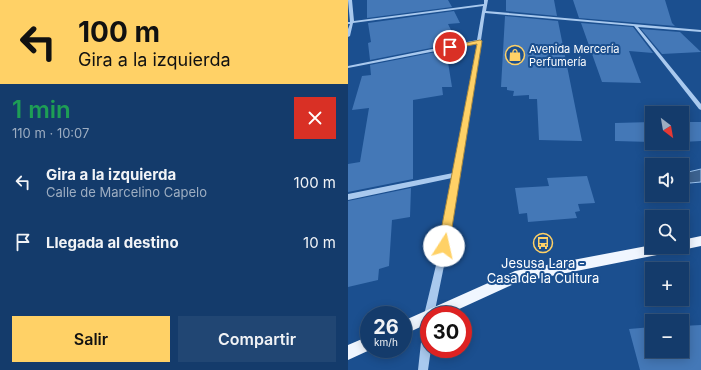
<!DOCTYPE html>
<html lang="es">
<head>
<meta charset="utf-8">
<style>
  :root { --surface:#143b6b; --page:#214673; --text:#f1f3f6; --muted:#9dadc1; --line:#33557e; --accent:#ffd166 }
  body { margin:0; font-family:Inter,sans-serif; background:var(--page); color:var(--text); height:100vh; display:flex; flex-direction:column; font-size:15px; white-space:nowrap }
  * { box-sizing:border-box; margin:0 }
  p { font-size:13px; color:var(--muted) }
  .icon { flex:none; width:22px; height:22px; fill:none; stroke:currentColor; stroke-width:2; stroke-linecap:round; stroke-linejoin:round }
  .map { position:relative; flex:1; overflow:hidden }
  .drawer { display:flex; flex-direction:column; background:var(--surface); width:348px }
  .drawer>* { flex:none }
  .guide { background:#ffd166; color:#111; overflow:hidden }
  .needle { width:26px; rotate:149deg }
  .fabs { position:absolute; left:297px; top:106px; display:grid; gap:8px }
  .fabs a { display:grid; place-items:center; width:44px; height:44px; border-radius:0px; background:var(--surface); box-shadow:0 2px 10px #0003,0 0 0 1px var(--line); font-size:20px }
  .speed { position:absolute; left:12px; top:306px; display:flex; gap:8px; font-size:20px; font-weight:700; text-align:center }
  .speed>* { display:grid; place-content:center; width:52px; height:52px; border-radius:50%; background:var(--surface); box-shadow:0 2px 10px #0003,0 0 0 1px var(--line); line-height:1 }
  .speed small { font-size:10px; font-weight:400 }
  .speed .limit { border:6px solid #d22; background:#fff; color:#111 }
  .pin { position:absolute; display:grid; place-items:center; width:34px; height:34px; color:#fff; margin:-17px; border:2px solid #fff; border-radius:50%; box-shadow:0 1px 4px #0007 }
  .me { position:absolute; width:44px; margin:-22px; rotate:10deg; stroke-linejoin:round; filter:drop-shadow(0 0 3px #0008) }
  .turn { display:flex; align-items:center; gap:14px; height:84px; padding:0 12px; font-size:18px }
  .turn .icon { width:52px; height:52px; stroke-width:2.5 }
  .turn b { display:block; font-size:28px; line-height:34px }
  .round { display:grid; place-items:center; flex:none; width:42px; height:42px; border-radius:0px; background:var(--page) }
  .headline { display:flex; align-items:center; justify-content:space-between; height:68px; padding:0 12px }
  h1 { font-size:24px; font-weight:600; line-height:30px; color:#1e9e55 }
  .action { display:flex; gap:8px; margin-top:auto; padding:8px 12px }
  .action a { flex:1; height:46px; border-radius:0px; background:var(--accent); color:#111; font-size:16px; font-weight:600; line-height:46px; text-align:center }
  .action a+a { background:var(--page); color:var(--text) }
  ul { padding:0; list-style:none }
  li { display:flex; align-items:center; gap:12px; height:60px; padding:0 12px }
  li div { flex:1 }
  li b { display:block; font-size:15px }
  li em { font-style:normal }
  main { display:flex; flex:1; min-height:0 }
  .map>svg:first-child { display:block }
</style>
</head>
<body>
<main>
<section class="drawer">
<div class="guide">
<div class="turn"><svg class="icon" aria-label="left" viewBox="0 0 24 24"><path d="M17 20v-9H6M10 6l-5 5 5 5"/></svg><div><b>100 m</b>Gira a la izquierda</div></div>
</div>
<div class="headline"><div><h1>1 min</h1><p>110 m · 10:07</p></div><a class="round" style="background:#d93025;color:#fff"><svg class="icon" aria-label="close" viewBox="0 0 24 24"><path d="M6 6l12 12M18 6L6 18"/></svg></a></div>
<ul>
<li><svg class="icon" aria-label="left" viewBox="0 0 24 24"><path d="M17 20v-9H6M10 6l-5 5 5 5"/></svg><div><b>Gira a la izquierda</b><p>Calle de Marcelino Capelo</p></div><em>100 m</em></li>
<li><svg class="icon" aria-label="arrive" viewBox="0 0 24 24"><path d="M6 21V4h12l-3 4 3 4H6"/></svg><div><b>Llegada al destino</b></div><em>10 m</em></li>
</ul>
<div class="action"><a>Salir</a><a>Compartir</a></div>
</section>
<div class="map">
<svg width="353" height="370" viewBox="0 0 353 370">
  <rect width="100%" height="100%" fill="#1b4f8f"/>
  <polygon fill="#3c6290" stroke="#9cc4f0" points="353,169 353,182 342,183 336,173"/>
  <g fill="#4478b7">
    <polygon points="19,0 100,0 104,7 19,18"/>
    <polygon points="158,0 206,0 209,16 158,11"/>
    <polygon points="225,0 317,0 324,23 327,26 231,18"/>
    <polygon points="106,11 112,23 100,24 107,38 97,39 98,45 22,60 20,43 23,42 20,23"/>
    <polygon points="157,16 210,21 234,141 191,140 189,99 181,99 181,95 165,96 166,91 159,90 159,87 153,87"/>
    <polygon points="233,23 285,27 305,53 281,51 293,83 254,82"/>
    <polygon points="293,29 332,32 353,52 314,54"/>
    <polygon points="98,50 104,87 94,87 95,95 65,100 65,179 0,192 0,164 12,162 21,108 4,110 14,76 23,75 22,65"/>
    <polygon points="304,122 304,142 267,141 267,123"/>
    <polygon points="334,122 353,122 353,141 334,142"/>
    <polygon points="239,176 247,203 230,204 232,211 227,212 229,218 180,222 179,213 171,214 167,188 201,186 199,178"/>
    <polygon points="63,188 62,217 44,220 41,266 31,269 30,280 0,287 0,201"/>
    <polygon points="353,325 353,370 292,370 281,329 304,327 304,351 334,351 334,326"/>
  </g>
  <g fill="none" stroke-linecap="round" stroke-linejoin="round">
    <polygon fill="#a9c9ee" fill-rule="evenodd" points="0,0 4,0 6,21 136,4 136,0 140,0 138,11 353,30 353,32 290,27 353,104 353,110 351,109 286,26 137,13 133,40 134,41 133,42 97,261 86,315 81,315 81,349 83,349 80,370 70,370 76,315 89,261 104,178 0,200 0,194 105,173 129,43 0,68 0,66 129,40 135,6 5,23 2,36 0,37 0,29 2,24 0,24 0,22 2,22"/>
    <g fill="#f0f6ff" fill-rule="evenodd">
      <polygon points="353,236 353,246 334,250 329,248 328,251 324,252 168,283 98,315 81,315 81,323 55,335 55,321 167,271 304,245 304,247 334,247 334,240"/>
      <polygon points="21,336 21,349 24,349 0,360 0,345"/>
    </g>
  </g>
  <polygon fill="#ffd166" stroke="#a68842" points="132,40 134,41 101,246 99,250 96,251 92,250 90,246 129,44 102,49 100,47"/>
  <defs>
    <g id="shop-ring" transform="scale(1)"><circle r="9.5" fill="#1b4f8f" stroke="#ffd166" stroke-width="1.5"/><path d="M-5-2.5h2.3a2.7 3.5 0 0 1 5.4 0H5L5.5 6h-11ZM-1.5-2.5h3a1.5 2.3 0 0 0-3 0Z" fill="#ffd166"/></g>
    <g id="bus-ring" transform="scale(1)"><circle r="9.5" fill="#1b4f8f" stroke="#ffd166" stroke-width="1.5"/><path d="M-5-6H5V4H4V6H2V4H-2V6H-4V4H-5ZM-3.5-4V0h7V-4ZM-3.5 1.2v1.5H-2V1.2ZM2 1.2v1.5H3.5V1.2Z" fill="#ffd166"/></g>
  </defs>
  <g fill-rule="evenodd">
    <use href="#shop-ring" x="167" y="55"/>
    <use href="#bus-ring" x="195" y="243"/>
  </g>
  <g text-anchor="middle" stroke-width="4" stroke-linejoin="round" paint-order="stroke">
    <g font-size="11" fill="#fff" stroke="#1b4f8f" text-anchor="start">
      <text x="181" y="53">Avenida Mercería<tspan x="181" dy="13">Perfumería</tspan></text>
    </g>
    <g font-size="13" fill="#fff" stroke="#1b4f8f">
      <text x="195" y="268">Jesusa Lara -<tspan x="195" dy="15">Casa de la Cultura</tspan></text>
    </g>
  </g>
</svg>
<div class="fabs">
<a><svg class="needle" viewBox="-14 -14 28 28"><path d="M0-13l5 13h-10z" fill="#e53935"/><path d="M0 13l5-13h-10z" fill="#9dadc1"/></svg></a>
<a><svg class="icon" aria-label="sound" viewBox="0 0 24 24"><path d="M4 9h4l5-4v14l-5-4H4zM17 9q2 3 0 6"/></svg></a>
<a><svg class="icon" aria-label="search" viewBox="0 0 24 24"><circle cx="10" cy="10" r="6"/><path d="M15 15l6 6"/></svg></a>
<a>+</a>
<a>−</a>
</div>
<div class="speed"><div>26<small>km/h</small></div><div class="limit">30</div></div>
<div class="pin" style="left:102px;top:47px;background:#d93025"><svg class="icon" aria-label="arrive" viewBox="0 0 24 24"><path d="M6 21V4h12l-3 4 3 4H6"/></svg></div>
<svg class="me" style="left:96px;top:246px" viewBox="-20 -20 40 40"><circle r="19" fill="#fff"/><path d="M0-13L10 11 0 6-10 11z" fill="#ffd166"/></svg>
</div>
</main>
</body>
</html>
